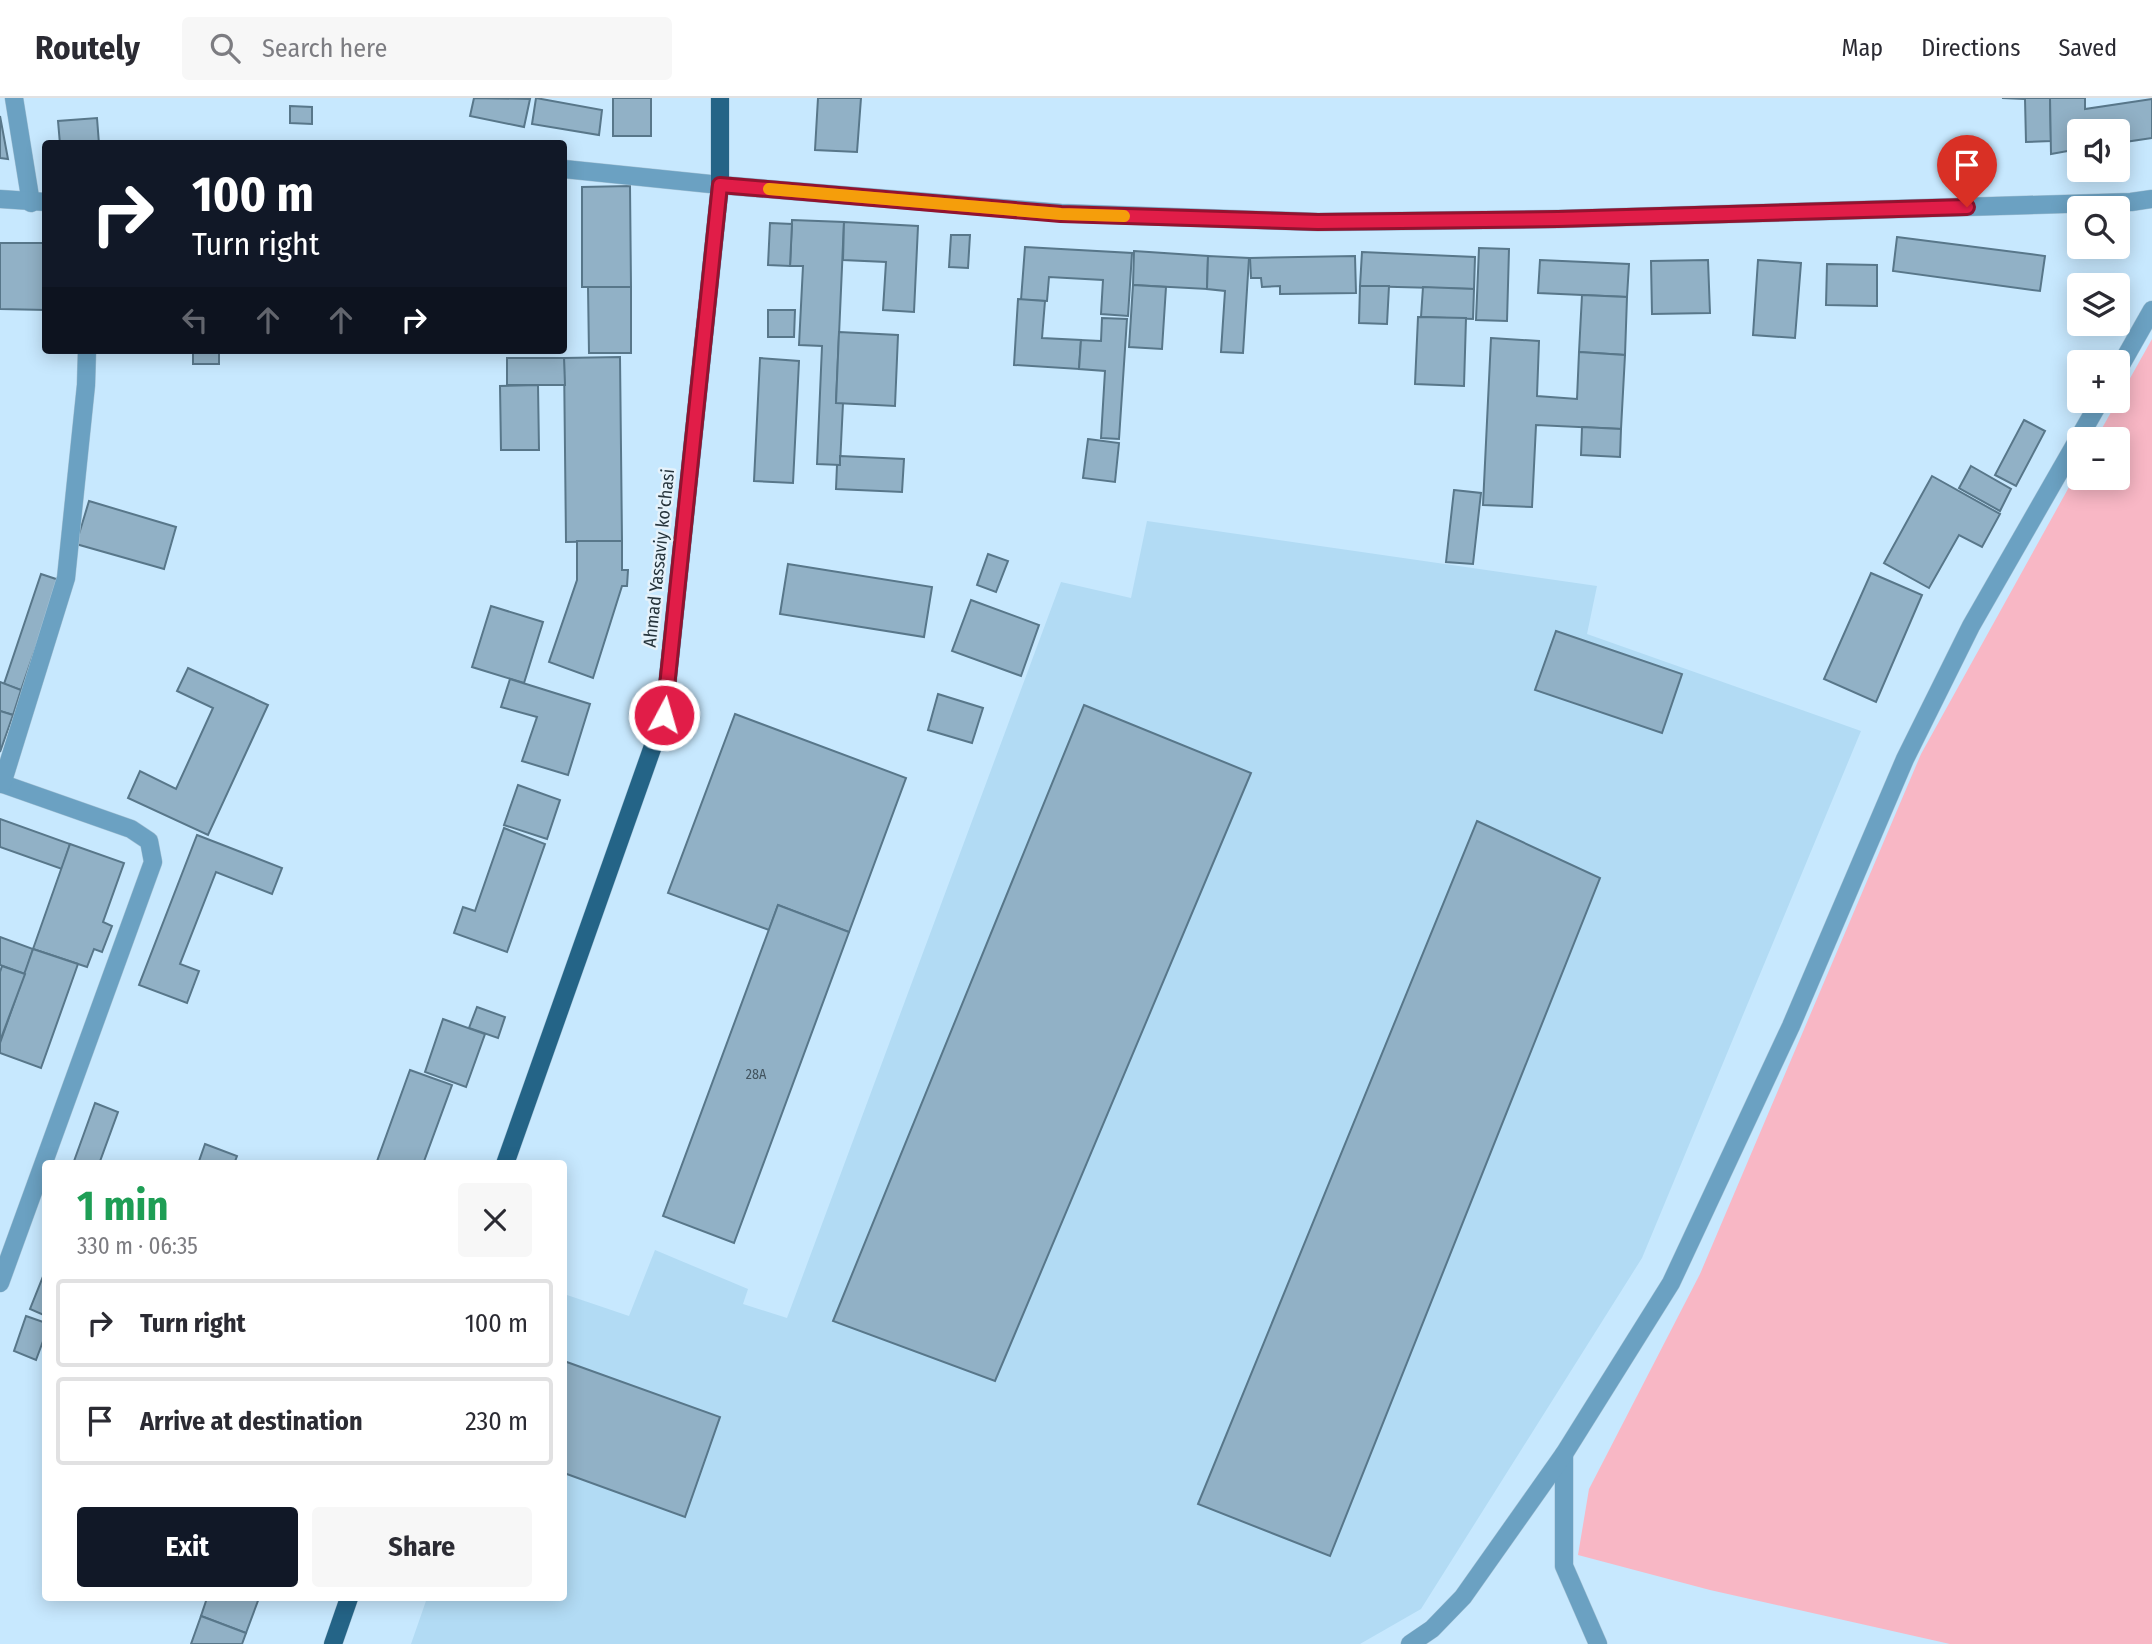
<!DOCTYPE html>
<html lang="en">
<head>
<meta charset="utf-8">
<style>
  :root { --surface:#fff; --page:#f7f7f7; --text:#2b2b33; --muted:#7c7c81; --line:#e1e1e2; --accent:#111827 }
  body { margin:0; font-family:"Fira Sans Condensed",sans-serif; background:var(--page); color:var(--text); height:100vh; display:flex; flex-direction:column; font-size:26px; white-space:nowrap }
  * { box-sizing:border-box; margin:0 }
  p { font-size:23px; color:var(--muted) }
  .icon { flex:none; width:38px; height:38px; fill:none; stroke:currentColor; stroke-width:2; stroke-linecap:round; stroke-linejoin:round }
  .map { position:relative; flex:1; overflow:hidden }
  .side { position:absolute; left:42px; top:1062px; width:525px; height:441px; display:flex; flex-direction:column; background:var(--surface); border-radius:7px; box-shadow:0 4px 18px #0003 }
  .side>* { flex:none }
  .guide { position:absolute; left:42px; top:42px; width:525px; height:214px; border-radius:7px; box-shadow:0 4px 18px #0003; background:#111827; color:#fff; overflow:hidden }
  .buttons { position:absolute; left:2067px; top:21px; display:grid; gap:14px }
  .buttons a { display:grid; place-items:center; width:63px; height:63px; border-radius:7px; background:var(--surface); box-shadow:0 4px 18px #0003; font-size:35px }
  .pin { position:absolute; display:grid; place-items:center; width:60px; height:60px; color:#fff; margin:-72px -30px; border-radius:50% 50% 50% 0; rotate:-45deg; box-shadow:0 0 7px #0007 }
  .pin .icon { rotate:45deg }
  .me { position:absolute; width:77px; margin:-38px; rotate:6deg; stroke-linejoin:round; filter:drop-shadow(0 0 5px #0008) }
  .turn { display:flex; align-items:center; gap:24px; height:147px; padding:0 35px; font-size:32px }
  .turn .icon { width:91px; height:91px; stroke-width:2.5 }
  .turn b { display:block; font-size:49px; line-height:60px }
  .lanes { display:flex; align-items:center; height:66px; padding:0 35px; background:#0003; justify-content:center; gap:35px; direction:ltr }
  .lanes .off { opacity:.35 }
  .round { display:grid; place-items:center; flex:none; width:74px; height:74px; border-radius:7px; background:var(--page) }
  .head { display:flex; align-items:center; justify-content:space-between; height:119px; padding:0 35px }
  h1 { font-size:42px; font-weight:700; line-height:52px; color:#1e9e55 }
  .primary-button { display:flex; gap:14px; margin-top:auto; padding:14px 35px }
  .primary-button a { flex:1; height:80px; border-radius:7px; background:var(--accent); color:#fff; font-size:28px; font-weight:700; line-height:80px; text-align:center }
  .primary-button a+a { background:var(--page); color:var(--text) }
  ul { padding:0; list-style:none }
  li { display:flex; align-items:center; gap:21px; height:88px; margin:0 14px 10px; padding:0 21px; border:4px solid var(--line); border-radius:7px }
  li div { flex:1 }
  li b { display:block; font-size:26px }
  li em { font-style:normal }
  header { display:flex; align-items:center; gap:42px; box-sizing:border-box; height:98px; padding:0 35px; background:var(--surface); border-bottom:2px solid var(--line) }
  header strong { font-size:33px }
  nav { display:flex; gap:38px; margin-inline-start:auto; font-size:24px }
  .search { width:490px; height:63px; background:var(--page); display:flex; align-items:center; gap:18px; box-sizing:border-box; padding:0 24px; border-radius:7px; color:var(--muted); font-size:26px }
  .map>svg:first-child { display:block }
</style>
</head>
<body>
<header>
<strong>Routely</strong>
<div class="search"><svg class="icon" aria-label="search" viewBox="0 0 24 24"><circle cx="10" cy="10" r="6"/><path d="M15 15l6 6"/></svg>Search here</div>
<nav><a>Map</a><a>Directions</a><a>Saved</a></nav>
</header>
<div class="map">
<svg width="2152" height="1546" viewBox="0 0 2152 1546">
  <rect width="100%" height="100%" fill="#c7e8fe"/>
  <polygon fill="#b2dbf4" points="1147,423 1597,488 1587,536 1861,633 1642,1160 1421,1511 1360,1546 411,1546 427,1500 564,1500 564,1196 629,1218 655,1152 748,1191 743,1206 787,1220 1061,484 1131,500"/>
  <polygon fill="#f8b7c5" points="2152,241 2152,1546 1950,1546 1710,1492 1578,1457 1589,1391 1700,1176 1921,656 2079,371 2079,380 2118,380 2118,341 2096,341"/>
  <g fill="#91b1c6" stroke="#58778a" stroke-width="2">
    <polygon points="474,0 530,1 524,29 470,18"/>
    <polygon points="536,0 602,12 599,37 532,26"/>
    <rect x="613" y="0" width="38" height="38"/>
    <polygon points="818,0 861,0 857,54 815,52"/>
    <polygon points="2002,0 2050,0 2051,43 2026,44 2025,1"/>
    <polygon points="2050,0 2085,0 2085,11 2152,1 2152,40 2118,45 2118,33 2079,33 2079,51 2051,56"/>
    <polygon points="290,8 312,9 312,26 290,25"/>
    <polygon points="0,18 8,61 0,60"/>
    <polygon points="97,20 99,46 60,46 58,23"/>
    <polygon points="630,88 631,189 582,189 582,89"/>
    <polygon points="792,122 844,124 836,305 843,305 840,367 817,366 822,248 799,247 803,168 790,168"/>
    <polygon points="844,124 918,128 914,214 883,212 886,164 843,162"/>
    <polygon points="770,125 792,126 790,168 768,167"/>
    <polygon points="951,137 970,137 968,170 949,169"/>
    <polygon points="1897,139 2045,158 2040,193 1893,173"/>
    <polygon points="0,145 46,145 46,212 0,211"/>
    <polygon points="1025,149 1132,155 1128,218 1101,216 1103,182 1049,179 1047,203 1021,202"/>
    <polygon points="1479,150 1509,151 1507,223 1476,222"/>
    <polygon points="1134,153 1208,158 1207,191 1133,187"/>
    <polygon points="1362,154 1475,159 1474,191 1360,188"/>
    <polygon points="1208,158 1249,160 1243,255 1221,254 1225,193 1207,191"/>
    <polygon points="1355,158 1356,195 1280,196 1280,188 1262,189 1261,180 1251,180 1250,160"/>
    <polygon points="1540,162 1629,166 1627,199 1538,195"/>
    <polygon points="1708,162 1710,215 1652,216 1651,163"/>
    <polygon points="1758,162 1801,165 1795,240 1753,237"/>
    <polygon points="1827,166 1877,167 1877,208 1826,207"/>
    <polygon points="1133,187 1166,189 1162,251 1129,249"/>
    <polygon points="1360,188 1389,188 1387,226 1359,225"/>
    <polygon points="588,189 631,189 631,255 589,255"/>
    <polygon points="1423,189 1474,191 1473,221 1421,219"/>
    <polygon points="1582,197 1627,199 1625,257 1579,254"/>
    <polygon points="1018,201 1045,203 1042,240 1081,242 1079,271 1014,267"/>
    <polygon points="768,212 795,212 794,239 768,239"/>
    <polygon points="1418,219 1466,220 1464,288 1415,286"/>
    <polygon points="1102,220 1127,221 1119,341 1101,340 1105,273 1079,271 1081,242 1101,243"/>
    <polygon points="839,234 898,237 895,308 836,305"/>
    <polygon points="1491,240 1539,243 1537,298 1577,301 1579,254 1625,257 1621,331 1536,327 1532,409 1483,407"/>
    <rect x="193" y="252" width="26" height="14"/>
    <polygon points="620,259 622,443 566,444 564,260"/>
    <polygon points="507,260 564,260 565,287 507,287"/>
    <polygon points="760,260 799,263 793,385 754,383"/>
    <polygon points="538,287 539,352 501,352 500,288"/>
    <polygon points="2024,322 2045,333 2016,388 1995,377"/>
    <polygon points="1582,329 1621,331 1620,359 1581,357"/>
    <polygon points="1088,341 1119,345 1115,384 1083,380"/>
    <polygon points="840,358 904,361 902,394 836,391 837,367 840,367"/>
    <polygon points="1971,368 2011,391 2000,413 1959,390"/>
    <polygon points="1932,378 2000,416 1982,449 1959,437 1929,490 1884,465"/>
    <polygon points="1454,392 1481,395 1473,466 1446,464"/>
    <polygon points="89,403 176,429 164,471 76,446"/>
    <polygon points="577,443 622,443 622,472 628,472 627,488 622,488 593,580 549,564 577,482"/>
    <polygon points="988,456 1008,463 996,494 977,487"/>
    <polygon points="788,466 932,489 924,539 780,516"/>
    <polygon points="1871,475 1922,497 1876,604 1824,581"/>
    <polygon points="41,476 59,482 21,592 4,586"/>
    <polygon points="971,502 1039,527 1021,578 952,553"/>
    <polygon points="491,508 543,524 524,585 472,569"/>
    <polygon points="1556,533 1682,576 1662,635 1535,592"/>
    <polygon points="188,570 268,607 208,737 128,700 140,673 176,691 213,610 177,593"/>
    <polygon points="510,581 590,606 568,677 522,663 537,619 501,609"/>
    <polygon points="0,584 21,592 13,617 0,613"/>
    <polygon points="938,596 983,610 972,645 928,632"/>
    <polygon points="1084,607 1251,675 995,1283 833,1223"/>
    <polygon points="0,613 13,617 0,654"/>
    <polygon points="735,616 906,680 849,834 778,807 769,832 668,795"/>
    <polygon points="518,687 560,702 547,741 504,727"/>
    <polygon points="0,721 70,746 62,771 0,749"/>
    <polygon points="1477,723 1600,780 1330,1458 1198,1406"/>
    <polygon points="504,730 545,746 507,854 454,835 463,809 475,813"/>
    <polygon points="197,737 282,770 272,796 216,774 180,866 199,873 187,905 139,887"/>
    <polygon points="70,746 124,765 103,824 112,828 102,854 94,851 87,869 33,851"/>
    <polygon points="778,807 849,834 734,1145 663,1118"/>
    <polygon points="0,839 33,851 25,876 0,867"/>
    <polygon points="33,851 78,866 41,970 0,955 0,945"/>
    <polygon points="2,868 25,876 0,943 0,874"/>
    <polygon points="477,909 505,919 498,940 469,930"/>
    <polygon points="443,921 485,936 466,989 425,974"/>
    <polygon points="410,972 452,987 423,1066 376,1066"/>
    <polygon points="95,1005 118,1014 99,1066 73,1066"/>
    <polygon points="205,1046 237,1058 234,1066 198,1066"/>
    <polygon points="46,1171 46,1218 30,1211"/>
    <polygon points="26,1218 46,1225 46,1235 36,1262 14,1253"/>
    <polygon points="564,1263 720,1319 685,1419 564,1375"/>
    <polygon points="207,1500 259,1500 246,1535 201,1518"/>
    <polygon points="201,1518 246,1535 242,1546 191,1546"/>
  </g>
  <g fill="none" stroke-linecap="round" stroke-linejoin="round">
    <g stroke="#a7c4d7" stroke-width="19">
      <g id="minor">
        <polyline points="14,0 31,105"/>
        <polyline points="564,71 720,87 1061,115 1318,124 1558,121 2131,104 2152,101"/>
        <polyline points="0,101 46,104"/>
        <polyline points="2118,272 2152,212"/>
        <polyline points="0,685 131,731 149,743 153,764 0,1185"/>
        <polyline points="2,686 66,480 86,287 87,252"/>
        <polyline points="1564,1356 1564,1468 1598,1546"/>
        <polyline points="1410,1546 1432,1531 1463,1499 1564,1356 1671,1185 1791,928 1905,661 1971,528 2100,303"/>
      </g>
    </g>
    <g stroke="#a7c4d7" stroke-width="19">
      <g id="major">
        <polyline points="505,1066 664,617 720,87 720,0"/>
        <polyline points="333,1546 349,1500"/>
      </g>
    </g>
    <use href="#minor" stroke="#6ba1c2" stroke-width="18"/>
    <use href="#major" stroke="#246487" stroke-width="18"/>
  </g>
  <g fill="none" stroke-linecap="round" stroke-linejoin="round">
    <g stroke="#92132f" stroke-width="18">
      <polyline id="route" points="664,617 720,87 1061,116 1318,124 1558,121 1967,109"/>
    </g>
    <use href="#route" stroke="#e11d48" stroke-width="12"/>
    <polyline stroke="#f59e0b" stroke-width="12" points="769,91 1061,116 1124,118"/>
  </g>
  <g text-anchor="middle" stroke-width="5" stroke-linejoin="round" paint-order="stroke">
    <g font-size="14" fill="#41535e">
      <text x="756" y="981">28A</text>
    </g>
    <g font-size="18" fill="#26343c" stroke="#e5f2fb">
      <text transform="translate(659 460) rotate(-84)" y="6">Ahmad Yassaviy ko'chasi</text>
    </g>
  </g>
</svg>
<div class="buttons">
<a><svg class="icon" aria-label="sound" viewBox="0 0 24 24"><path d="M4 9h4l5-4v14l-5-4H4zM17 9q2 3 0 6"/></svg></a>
<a><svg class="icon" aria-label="search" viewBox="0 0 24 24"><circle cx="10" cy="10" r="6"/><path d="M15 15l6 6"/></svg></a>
<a><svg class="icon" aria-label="layers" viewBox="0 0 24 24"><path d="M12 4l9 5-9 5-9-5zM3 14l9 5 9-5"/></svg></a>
<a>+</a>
<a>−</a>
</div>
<div class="pin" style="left:1967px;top:109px;background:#d93025"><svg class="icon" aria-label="arrive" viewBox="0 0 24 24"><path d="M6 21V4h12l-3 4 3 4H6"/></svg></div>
<svg class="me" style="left:664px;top:617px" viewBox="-20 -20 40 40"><circle r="17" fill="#e11d48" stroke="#fff" stroke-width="3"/><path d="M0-11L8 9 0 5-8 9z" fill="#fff"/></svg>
<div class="guide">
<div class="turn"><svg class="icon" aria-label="right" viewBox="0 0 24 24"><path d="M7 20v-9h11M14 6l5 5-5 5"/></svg><div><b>100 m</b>Turn right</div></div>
<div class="lanes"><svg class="icon off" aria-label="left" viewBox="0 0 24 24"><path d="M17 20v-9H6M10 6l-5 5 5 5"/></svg><svg class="icon off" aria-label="ahead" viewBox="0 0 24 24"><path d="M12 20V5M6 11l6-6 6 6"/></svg><svg class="icon off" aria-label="ahead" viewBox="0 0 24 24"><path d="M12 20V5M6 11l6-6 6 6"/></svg><svg class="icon" aria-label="right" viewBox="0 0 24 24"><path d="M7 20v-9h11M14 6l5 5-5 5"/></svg></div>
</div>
<section class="side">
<div class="head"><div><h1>1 min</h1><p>330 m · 06:35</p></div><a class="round"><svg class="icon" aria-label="close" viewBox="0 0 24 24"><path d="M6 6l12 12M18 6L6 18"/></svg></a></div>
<ul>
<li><svg class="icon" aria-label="right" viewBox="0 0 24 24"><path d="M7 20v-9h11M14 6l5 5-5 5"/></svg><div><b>Turn right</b></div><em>100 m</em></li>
<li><svg class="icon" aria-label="arrive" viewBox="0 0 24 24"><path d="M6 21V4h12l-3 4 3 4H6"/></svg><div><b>Arrive at destination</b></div><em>230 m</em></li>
</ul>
<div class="primary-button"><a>Exit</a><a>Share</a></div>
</section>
</div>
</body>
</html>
